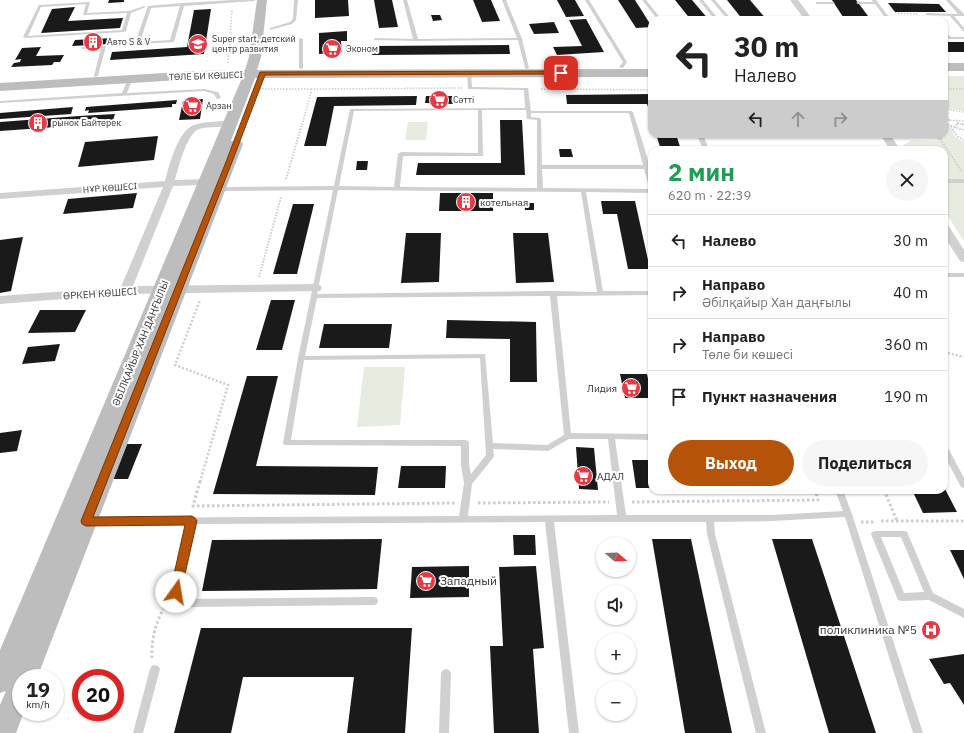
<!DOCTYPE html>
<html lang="ru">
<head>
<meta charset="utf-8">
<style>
  :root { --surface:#fff; --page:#f6f6f6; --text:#222; --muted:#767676; --line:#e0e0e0; --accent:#b45309 }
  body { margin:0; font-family:"IBM Plex Sans",sans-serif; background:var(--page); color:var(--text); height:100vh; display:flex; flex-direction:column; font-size:15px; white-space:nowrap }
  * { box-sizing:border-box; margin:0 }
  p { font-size:13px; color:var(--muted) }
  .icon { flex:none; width:22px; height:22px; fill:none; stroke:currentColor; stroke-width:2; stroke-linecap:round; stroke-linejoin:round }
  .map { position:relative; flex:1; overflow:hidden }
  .drawer { position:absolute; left:648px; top:146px; width:300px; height:348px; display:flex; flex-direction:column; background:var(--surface); border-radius:12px; box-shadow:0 1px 3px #0004 }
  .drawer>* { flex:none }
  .banner { position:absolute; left:648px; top:16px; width:300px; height:122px; border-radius:12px; box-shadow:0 1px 3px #0004; background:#fff; color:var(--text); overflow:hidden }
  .needle { width:26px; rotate:109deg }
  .controls { position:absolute; left:596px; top:537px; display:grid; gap:8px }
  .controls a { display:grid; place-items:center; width:40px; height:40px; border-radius:50%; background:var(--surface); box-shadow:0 1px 3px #0004; font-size:20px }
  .speed { position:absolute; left:12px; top:669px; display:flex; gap:8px; font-size:20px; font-weight:700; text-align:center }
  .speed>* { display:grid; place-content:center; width:52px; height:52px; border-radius:50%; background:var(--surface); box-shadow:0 1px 3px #0004; line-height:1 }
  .speed small { font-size:10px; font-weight:400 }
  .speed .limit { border:6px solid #d22; background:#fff; color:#111 }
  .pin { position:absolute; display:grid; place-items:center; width:34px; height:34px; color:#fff; margin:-17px; border-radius:8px; box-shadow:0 2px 6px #0006 }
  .me { position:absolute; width:44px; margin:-22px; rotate:13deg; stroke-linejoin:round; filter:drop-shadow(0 0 3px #0008) }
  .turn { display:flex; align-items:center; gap:14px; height:84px; padding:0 20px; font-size:18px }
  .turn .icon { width:52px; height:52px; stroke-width:2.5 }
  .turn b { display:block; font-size:28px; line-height:34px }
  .lanes { display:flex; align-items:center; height:38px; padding:0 20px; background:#0003; justify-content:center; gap:20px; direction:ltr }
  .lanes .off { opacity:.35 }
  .round { display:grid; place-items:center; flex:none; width:42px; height:42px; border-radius:21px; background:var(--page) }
  .head { display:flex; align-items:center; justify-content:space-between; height:68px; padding:0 20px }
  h1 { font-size:24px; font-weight:800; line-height:30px; color:#1e9e55 }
  .action { display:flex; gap:8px; margin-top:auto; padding:8px 20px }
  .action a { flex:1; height:46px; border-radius:24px; background:var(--accent); color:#fff; font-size:16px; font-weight:800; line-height:46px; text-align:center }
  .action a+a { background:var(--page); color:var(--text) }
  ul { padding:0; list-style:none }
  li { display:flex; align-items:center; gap:12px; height:52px; padding:0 20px; border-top:1px solid var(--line) }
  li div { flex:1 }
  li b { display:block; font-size:15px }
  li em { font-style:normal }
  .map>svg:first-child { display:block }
</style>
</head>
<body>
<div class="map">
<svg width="964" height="733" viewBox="0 0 964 733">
  <rect width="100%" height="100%" fill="#fff"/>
  <g fill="#e6ecdf">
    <polygon points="944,76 964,76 964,111 944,108"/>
    <polygon points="408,122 428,122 426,140 405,140"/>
    <path d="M944,126L952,127C951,135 958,139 964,142V241L944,210V150H905L902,146L912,140L938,141L934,134H944Z"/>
    <polygon points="364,367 405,367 400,425 357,427"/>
  </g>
  <g fill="#1a1a1a">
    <polygon points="109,0 124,0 124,2 108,3"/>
    <polygon points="315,0 348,0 349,16 315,18"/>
    <polygon points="374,0 392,0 398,27 379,28"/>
    <polygon points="473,0 491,0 500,21 482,22"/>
    <polygon points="557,0 575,0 584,16 566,17"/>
    <polygon points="618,0 635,0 652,27 636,28"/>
    <polygon points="675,0 692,0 709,20 691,20"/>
    <polygon points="727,0 750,0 767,20 743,20"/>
    <polygon points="832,0 856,0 871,20 845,20"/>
    <polygon points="888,3 939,4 946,12 895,12"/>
    <polygon points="75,7 68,21 123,18 120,28 41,33 52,9"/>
    <polygon points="211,9 204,54 110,60 112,52 187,47 194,10"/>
    <polygon points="431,15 440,15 442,20 433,21"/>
    <polygon points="900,17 921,17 923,20 902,20"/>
    <polygon points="586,19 604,52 557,55 553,47 582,46 569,20"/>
    <polygon points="554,22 559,33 534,34 529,24"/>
    <polygon points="347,31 347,41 341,41 342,52 319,54 319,33"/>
    <polygon points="113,38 110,44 72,46 75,40"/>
    <rect x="944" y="42" width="20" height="10"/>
    <polygon points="509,45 510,54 372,55 374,46"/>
    <polygon points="41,47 36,56 64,55 60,62 54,62 52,65 11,67 14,63 20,62 21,59 15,60 22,48"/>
    <polygon points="652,94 652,118 647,104 567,104 566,95"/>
    <polygon points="417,96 416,105 334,106 326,146 304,146 317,97"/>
    <polygon points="426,96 453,96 453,104 425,103"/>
    <polygon points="203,99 200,119 179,120 183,101"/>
    <polygon points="177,100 176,104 172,104 172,107 88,113 89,110 85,111 86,107"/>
    <polygon points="73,107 71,114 0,119 0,113"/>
    <polygon points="115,114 112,123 0,131 0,122 79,116 77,122 79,116"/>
    <polygon points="500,120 522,120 525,175 416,175 418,163 501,163"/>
    <polygon points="656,134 676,134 681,150 661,150"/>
    <polygon points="158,136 154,160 78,167 85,142"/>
    <polygon points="559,149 571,149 573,157 560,157"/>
    <polygon points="357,161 368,161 367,170 356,170"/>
    <polygon points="137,193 133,208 63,214 68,199"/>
    <polygon points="440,193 493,193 493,211 439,211"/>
    <polygon points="601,201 635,201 650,269 628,269 617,214 603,214"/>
    <polygon points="524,203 534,203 534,210 525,210"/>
    <polygon points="293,204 314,204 297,274 273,274"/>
    <polygon points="406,233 441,233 439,282 401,283"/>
    <polygon points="513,233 548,233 554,282 516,283"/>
    <polygon points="23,237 11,291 0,293 0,240"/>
    <polygon points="271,300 295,300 282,350 256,350"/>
    <polygon points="40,310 86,310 75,332 28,333"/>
    <polygon points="447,320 536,322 537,382 510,382 510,339 446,338"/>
    <polygon points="324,324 392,324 389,348 319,348"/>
    <polygon points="60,344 55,361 22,364 28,347"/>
    <polygon points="620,374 647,374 652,398 625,398"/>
    <polygon points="247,376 278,376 256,466 378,467 375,495 213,494"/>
    <polygon points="22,430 17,451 0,453 0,433"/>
    <polygon points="127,444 142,444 128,479 113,479"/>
    <polygon points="576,447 594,448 598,490 579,489"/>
    <polygon points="632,460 652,460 652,488 636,488"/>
    <polygon points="401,466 446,466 445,488 398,488"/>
    <polygon points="944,487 957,512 923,513 912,490 944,490"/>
    <polygon points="513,535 535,535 536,555 514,555"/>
    <polygon points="382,539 377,589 202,591 212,540"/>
    <polygon points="652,539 691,539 732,733 685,733"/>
    <polygon points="772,539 812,539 876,733 829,733"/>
    <polygon points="950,550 964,550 964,579"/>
    <polygon points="469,566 469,597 410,598 412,567"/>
    <polygon points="536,566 544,648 533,649 539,733 494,733 490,646 503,646 499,567"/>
    <polygon points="201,628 412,628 405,733 347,733 354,677 243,677 231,733 174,733"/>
    <polygon points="964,654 964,705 950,683 944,684 929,659"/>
  </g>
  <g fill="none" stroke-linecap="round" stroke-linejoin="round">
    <g stroke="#cdcdcd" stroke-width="1.5" stroke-dasharray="1.5 1.5" stroke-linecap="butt">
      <polyline points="895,13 918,14"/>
      <polyline points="228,63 232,10"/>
      <polyline points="259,89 312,89"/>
      <polyline points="541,89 652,90"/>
      <polyline points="944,89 964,89"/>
      <polyline points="944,109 964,112"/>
      <polyline points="944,115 949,120 945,124"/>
      <polyline points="944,120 964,121"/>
      <polyline points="956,120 958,123 956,125"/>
      <polyline points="957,123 964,125"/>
      <polyline points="944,124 948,125"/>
      <polyline points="302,125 312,89 462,88"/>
    </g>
    <g stroke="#cdcdcd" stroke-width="2" stroke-dasharray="1.5 1.5" stroke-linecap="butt">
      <polyline points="945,124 964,130"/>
      <polyline points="957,124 953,130 957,136 964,140"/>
      <polyline points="962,124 964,125"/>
      <polyline points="937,134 962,172"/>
      <polyline points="286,179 302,124"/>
      <polyline points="259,277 281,197"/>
    </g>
    <g stroke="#cdcdcd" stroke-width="2.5" stroke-dasharray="2 2" stroke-linecap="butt">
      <polyline points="944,352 964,357"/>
      <polyline points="200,482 228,385 175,365 200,300"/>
    </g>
    <g stroke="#cdcdcd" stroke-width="3" stroke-dasharray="2.5 2.5" stroke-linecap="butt">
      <polyline points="200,481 193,506 455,503"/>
      <polyline points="884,490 897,521"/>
      <polyline points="632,502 818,500 815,490"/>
      <polyline points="478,503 609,502"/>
      <polyline points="881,521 964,521"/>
      <polyline points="861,522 876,522"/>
      <path d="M152,658C151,637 157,617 169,600"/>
    </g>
    <g fill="#d0d0d0" fill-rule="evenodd">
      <path d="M233,0H256L254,1L184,6L174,42L137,44L135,43L148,6L182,3ZM180,6L170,40L140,42L151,8Z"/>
      <polygon points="294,0 298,0 296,20 292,24 270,30 270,28 290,22 293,19"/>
      <polygon points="403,0 407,0 418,39 517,38 502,0 506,0 522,39 529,68 527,69 525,68 518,40 416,41 374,40 374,39 376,38 413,39"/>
      <polygon points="585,0 589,0 627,62 623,68 619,67 623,62"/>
      <polygon points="642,0 646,0 662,20 658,20"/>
      <polygon points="699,0 703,0 719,20 715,20"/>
      <polygon points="711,0 715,0 732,20 728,20"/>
      <polygon points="872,0 876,0 891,20 887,20 875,4 858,4 856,3 858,2 873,2"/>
      <polygon points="946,0 950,0 964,14 964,16 954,16 964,28 964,32 950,16 927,15 925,14 927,13 958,14"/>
      <path d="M90,2L87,13L129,11L144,6L146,7L131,13L126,31L124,32L25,38L23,37L39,5ZM86,4L83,15L127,13L122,30L28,36L41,7Z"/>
      <polygon points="817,2 833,2 835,3 833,4 816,4 816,2"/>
      <polygon points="944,31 951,37 964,37 964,39 948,39 944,34"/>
      <polygon points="299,38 303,39 303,68 301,69 299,68"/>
      <polygon points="106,46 98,76 94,77 94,76 101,48 83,49 81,48 83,47"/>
      <path d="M467,72L471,73L472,87L528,88L531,111H631L633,112C640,135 652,166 652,189L649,187L644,169H542L543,188L652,189V193L586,192L603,291H652V295L557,296L571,433L652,434V440L615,439L626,515H772L843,511L835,490H843L852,514L923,733H913L845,517L772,521L714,522L715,534L766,733H756L707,534L706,522H554L579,733H569L545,522L195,524L181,591L190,599L374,597L377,598L378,601L377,604L374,605L188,607C182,605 174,598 172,592L186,524H89L86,523L85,521L86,519L89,518L459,516L464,483L461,465V446L284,445L283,443L298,358L333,190L218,191L215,189L218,187L334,186L350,109L525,108L524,90L468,89ZM478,110V153L401,152L398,154L394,187L339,186L354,111ZM482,110H526L527,119L537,120V188L400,187L403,156H483ZM531,113H629L643,165H542L541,119L539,118L531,117ZM338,190L581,192L597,292L553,291L317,294ZM550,296L564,435L547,445L493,443L485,354L305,356L317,298ZM480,358L486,455L471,474L469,465V443L468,441L465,440H291L304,360ZM569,439H608L617,515L468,516L472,484L493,458L494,456L493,449L548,451Z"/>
      <polygon points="128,79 132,80 127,93 204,89 218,92 221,98 217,99 214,94 204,91 0,103 0,101 122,93"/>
      <polygon points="697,134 703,134 709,150 703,150"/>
      <rect x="944" y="179" width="20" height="4"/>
      <rect x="944" y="273" width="20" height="4"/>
      <polygon points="944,445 947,446 964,478 964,488 961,487 944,455"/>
      <path d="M875,531H904L907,532L933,593L964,609V618L929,600L901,601L898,600L871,534L872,532ZM881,537H901L924,592L904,593Z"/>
      <polygon points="155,665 158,666 160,669 143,733 133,733 150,669 152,666"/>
      <polygon points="446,669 449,670 451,673 449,733 439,733 441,673 443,670"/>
    </g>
    <g fill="#d0d0d0" fill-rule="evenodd">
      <polygon points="790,0 798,0 813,20 805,20"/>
      <path d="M231,120L234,121L236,123L234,125C223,128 210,126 199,129C187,133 178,168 175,180L207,179L211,180L219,187L214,190L205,185L173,186L133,286L316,284L320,285L322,288L320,291L126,294L0,304V296L121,287L163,187L0,199V193L165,181C169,166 178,130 194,125C205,121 219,122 231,120Z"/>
      <polygon points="880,134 890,134 900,150 890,150"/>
      <polygon points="944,224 948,225 964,250 964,262 960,261 944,236"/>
    </g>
    <g fill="#bdbdbd" fill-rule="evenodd">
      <polygon points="257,0 267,0 261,57 257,70 652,69 652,77 255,78 230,143 231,141 236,140 241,141 243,144 37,678 21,678 21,712 24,712 16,733 0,733 0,705 6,691 0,693 0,650 242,78 197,79 0,91 0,83 197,71 245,70 249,57"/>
      <rect x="944" y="63" width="20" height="8"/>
    </g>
  </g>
  <polygon fill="#b45309" stroke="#753606" points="561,71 563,72 563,74 265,75 232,162 93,517 192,516 195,518 197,521 180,596 176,597 171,596 170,592 185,525 86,526 82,524 81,521 226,162 260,72"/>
  <defs>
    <g id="building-disc" transform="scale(1)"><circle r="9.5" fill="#e63946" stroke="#fff"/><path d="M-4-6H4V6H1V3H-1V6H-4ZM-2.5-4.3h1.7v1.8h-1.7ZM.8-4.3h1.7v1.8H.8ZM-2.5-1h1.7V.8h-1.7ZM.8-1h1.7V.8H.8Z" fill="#fff"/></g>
    <g id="school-disc" transform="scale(1)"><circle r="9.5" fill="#e63946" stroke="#fff"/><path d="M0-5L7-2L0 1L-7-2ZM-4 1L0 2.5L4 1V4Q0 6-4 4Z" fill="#fff"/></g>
    <g id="supermarket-disc" transform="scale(1)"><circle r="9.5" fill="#e63946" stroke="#fff"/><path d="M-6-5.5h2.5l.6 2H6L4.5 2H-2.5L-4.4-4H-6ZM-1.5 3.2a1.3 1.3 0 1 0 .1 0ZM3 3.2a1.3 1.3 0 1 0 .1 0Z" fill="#fff"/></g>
    <g id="hospital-disc" transform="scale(1)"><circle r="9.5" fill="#e63946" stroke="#fff"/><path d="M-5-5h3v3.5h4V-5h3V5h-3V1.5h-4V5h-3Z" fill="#fff"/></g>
  </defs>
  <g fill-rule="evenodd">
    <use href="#building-disc" x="93" y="42"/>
    <use href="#school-disc" x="198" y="44"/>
    <use href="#supermarket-disc" x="332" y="49"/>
    <use href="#supermarket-disc" x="439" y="100"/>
    <use href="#supermarket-disc" x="192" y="106"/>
    <use href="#building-disc" x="38" y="123"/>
    <use href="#building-disc" x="466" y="202"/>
    <use href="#supermarket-disc" x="631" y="388"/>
    <use href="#supermarket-disc" x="583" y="476"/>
    <use href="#supermarket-disc" x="426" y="581"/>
    <use href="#hospital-disc" x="931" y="630"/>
  </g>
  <g text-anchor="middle" stroke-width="4" stroke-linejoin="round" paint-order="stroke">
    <g font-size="9" fill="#333" stroke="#fff" text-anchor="start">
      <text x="212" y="42">Super start, детский<tspan x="212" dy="10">центр развития</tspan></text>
      <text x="107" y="45">Авто S &amp; V</text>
      <text x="346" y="52">Эконом</text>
      <text x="453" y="103">Cәтті</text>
      <text x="206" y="109">Арзан</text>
      <text x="52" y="126">рынок Байтерек</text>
    </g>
    <g font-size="9" fill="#333" stroke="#fff">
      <text transform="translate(206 76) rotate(-2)" y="3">ТӨЛЕ БИ КӨШЕСІ</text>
      <text transform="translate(110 188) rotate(-4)" y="3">НҰР КӨШЕСІ</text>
    </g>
    <g font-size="10" fill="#333" stroke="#fff" text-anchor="start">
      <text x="480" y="206">котельная</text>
      <text x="617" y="392" text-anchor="end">Лидия</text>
      <text x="597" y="480">АДАЛ</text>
    </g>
    <g font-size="10" fill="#333" stroke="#fff">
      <text transform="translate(100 293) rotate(-4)" y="4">ӨРКЕН КӨШЕСІ</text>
      <text transform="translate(140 343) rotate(-68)" y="4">ӘБІЛҚАЙЫР ХАН ДАҢҒЫЛЫ</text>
    </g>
    <g font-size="12" fill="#333" stroke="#fff" text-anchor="start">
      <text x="440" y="585">Западный</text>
      <text x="917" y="634" text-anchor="end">поликлиника №5</text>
    </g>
  </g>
</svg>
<div class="controls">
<a><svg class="needle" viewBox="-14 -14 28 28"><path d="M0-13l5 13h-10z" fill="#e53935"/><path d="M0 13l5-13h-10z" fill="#767676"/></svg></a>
<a><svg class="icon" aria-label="sound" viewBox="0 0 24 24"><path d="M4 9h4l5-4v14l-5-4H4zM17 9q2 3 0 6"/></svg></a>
<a>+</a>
<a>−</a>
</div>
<div class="speed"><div>19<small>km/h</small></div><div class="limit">20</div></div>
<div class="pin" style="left:561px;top:73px;background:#d93025"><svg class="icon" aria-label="arrive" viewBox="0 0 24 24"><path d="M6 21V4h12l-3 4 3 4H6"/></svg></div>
<svg class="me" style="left:176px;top:592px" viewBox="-20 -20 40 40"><circle r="19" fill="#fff"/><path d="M0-13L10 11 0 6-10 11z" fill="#b45309"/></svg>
<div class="banner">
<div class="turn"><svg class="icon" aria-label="left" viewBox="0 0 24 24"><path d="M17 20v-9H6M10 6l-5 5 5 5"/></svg><div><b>30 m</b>Налево</div></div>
<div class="lanes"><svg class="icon" aria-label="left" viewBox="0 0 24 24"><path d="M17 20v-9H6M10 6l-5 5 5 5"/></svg><svg class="icon off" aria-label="ahead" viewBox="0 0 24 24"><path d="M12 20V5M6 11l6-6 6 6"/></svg><svg class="icon off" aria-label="right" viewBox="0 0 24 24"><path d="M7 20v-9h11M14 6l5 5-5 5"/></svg></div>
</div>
<section class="drawer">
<div class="head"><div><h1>2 мин</h1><p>620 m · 22:39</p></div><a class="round"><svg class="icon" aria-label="close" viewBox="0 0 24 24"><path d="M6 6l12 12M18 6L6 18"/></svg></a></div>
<ul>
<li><svg class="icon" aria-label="left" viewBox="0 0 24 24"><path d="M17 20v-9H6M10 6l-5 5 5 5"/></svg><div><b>Налево</b></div><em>30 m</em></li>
<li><svg class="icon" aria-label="right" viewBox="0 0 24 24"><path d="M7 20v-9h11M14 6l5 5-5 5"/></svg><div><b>Направо</b><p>Әбілқайыр Хан даңғылы</p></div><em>40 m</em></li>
<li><svg class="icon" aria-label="right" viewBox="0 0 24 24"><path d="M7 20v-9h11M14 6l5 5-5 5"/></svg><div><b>Направо</b><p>Төле би көшесі</p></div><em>360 m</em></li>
<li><svg class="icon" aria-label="arrive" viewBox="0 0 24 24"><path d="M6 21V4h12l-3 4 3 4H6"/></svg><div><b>Пункт назначения</b></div><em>190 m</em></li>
</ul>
<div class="action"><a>Выход</a><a>Поделиться</a></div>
</section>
</div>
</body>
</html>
